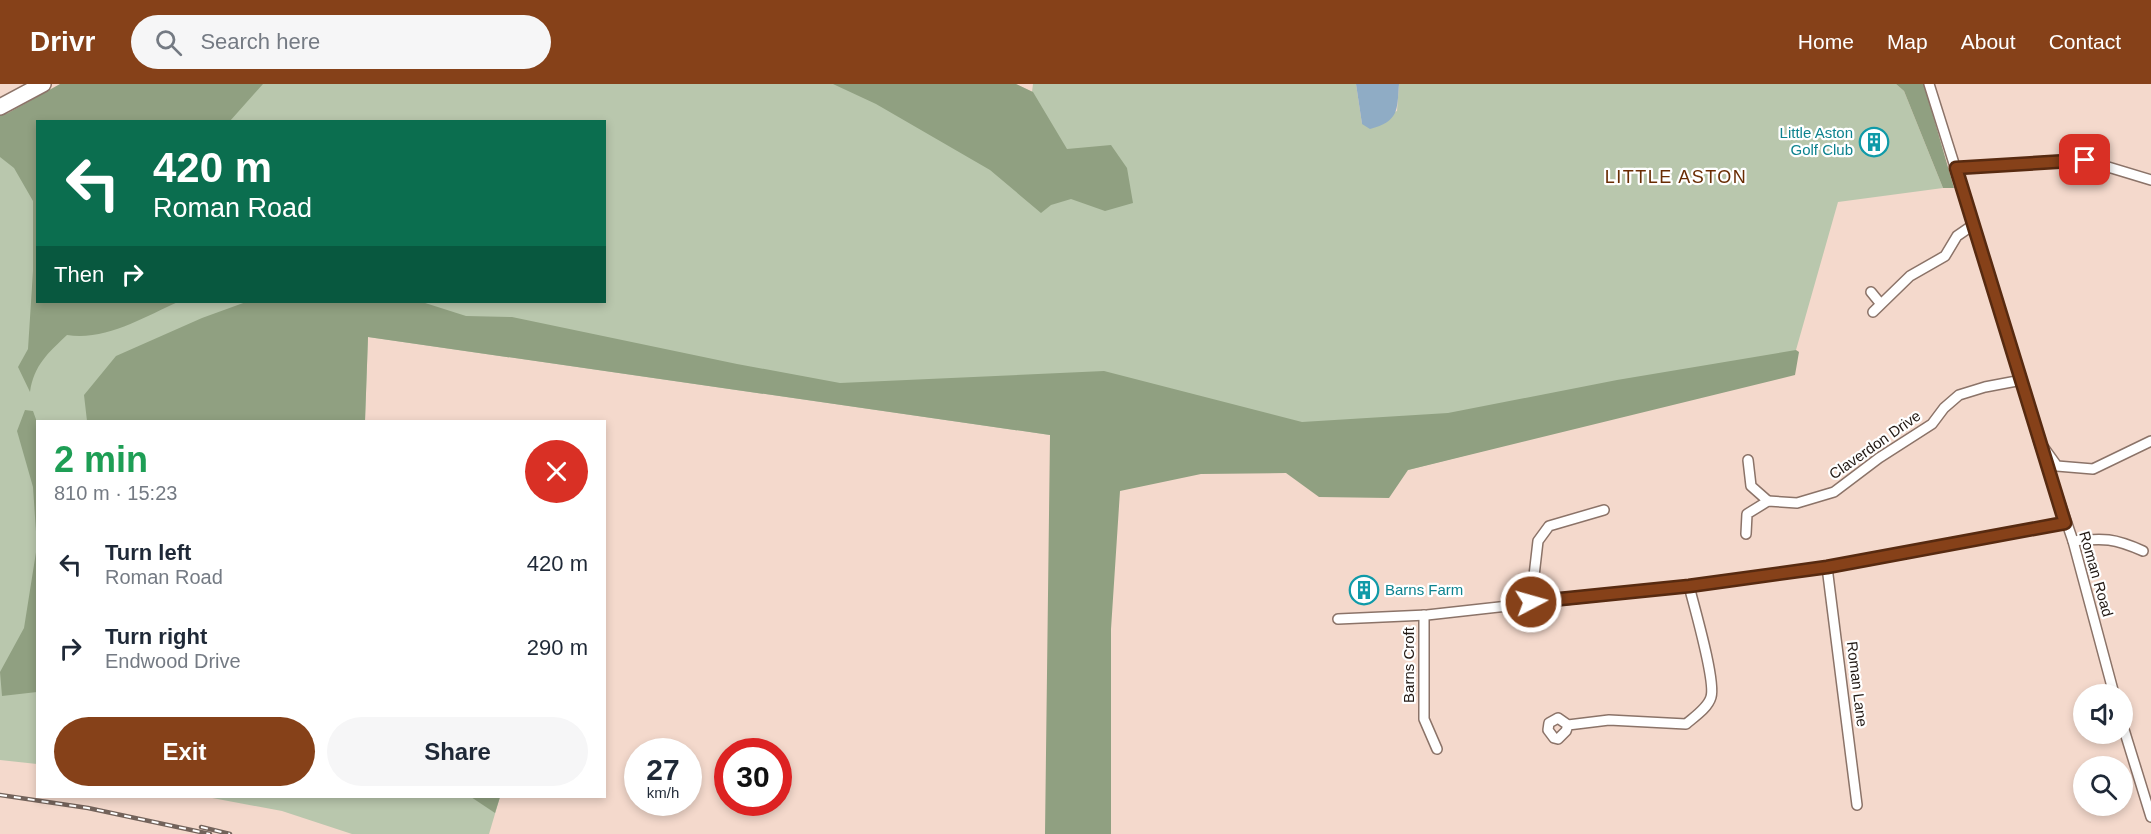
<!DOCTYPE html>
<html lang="en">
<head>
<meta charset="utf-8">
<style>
  :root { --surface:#fff; --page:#f6f6f7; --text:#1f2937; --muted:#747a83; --accent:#864119 }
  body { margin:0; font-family:Helvetica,sans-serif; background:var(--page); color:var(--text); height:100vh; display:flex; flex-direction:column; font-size:22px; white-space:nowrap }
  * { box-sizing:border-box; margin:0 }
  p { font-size:20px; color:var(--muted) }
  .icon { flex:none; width:33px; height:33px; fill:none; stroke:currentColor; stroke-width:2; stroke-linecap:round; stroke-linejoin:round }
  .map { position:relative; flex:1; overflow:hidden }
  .sheet { position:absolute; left:36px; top:336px; width:570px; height:378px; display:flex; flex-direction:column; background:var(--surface); border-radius:0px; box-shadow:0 3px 9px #0003 }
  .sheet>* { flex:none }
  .top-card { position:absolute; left:36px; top:36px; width:570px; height:183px; border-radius:0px; box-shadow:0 3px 9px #0003; background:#0b6e4f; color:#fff; overflow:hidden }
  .tools { position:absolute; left:2073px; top:600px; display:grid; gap:12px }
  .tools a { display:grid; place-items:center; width:60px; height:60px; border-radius:50%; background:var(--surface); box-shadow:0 3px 9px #0003; font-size:30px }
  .speed { position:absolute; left:624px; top:654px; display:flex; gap:12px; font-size:30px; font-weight:700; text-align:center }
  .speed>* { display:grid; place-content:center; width:78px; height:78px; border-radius:50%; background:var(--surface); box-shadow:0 3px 9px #0003; line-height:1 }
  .speed small { font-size:15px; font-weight:400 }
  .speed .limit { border:9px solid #d22; background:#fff; color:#111 }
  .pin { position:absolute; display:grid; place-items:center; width:51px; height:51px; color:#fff; margin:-26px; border-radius:12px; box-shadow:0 3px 9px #0006 }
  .me { position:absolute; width:66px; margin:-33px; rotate:84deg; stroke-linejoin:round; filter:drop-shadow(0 0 4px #0008) }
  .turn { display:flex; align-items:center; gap:21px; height:126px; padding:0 18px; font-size:27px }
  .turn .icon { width:78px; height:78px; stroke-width:2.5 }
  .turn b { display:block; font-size:42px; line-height:51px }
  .then { display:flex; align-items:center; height:57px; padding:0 18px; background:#0003; gap:12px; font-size:22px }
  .round { display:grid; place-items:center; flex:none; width:63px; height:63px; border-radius:32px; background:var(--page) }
  .overview { display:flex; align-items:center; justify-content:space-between; height:102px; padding:0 18px }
  h1 { font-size:36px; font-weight:800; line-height:45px; color:#1e9e55 }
  .cta { display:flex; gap:12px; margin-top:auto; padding:12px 18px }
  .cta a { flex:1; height:69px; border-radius:36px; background:var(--accent); color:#fff; font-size:24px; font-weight:800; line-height:69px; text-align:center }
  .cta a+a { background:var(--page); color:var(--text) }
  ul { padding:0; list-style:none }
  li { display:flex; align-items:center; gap:18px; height:84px; padding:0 18px }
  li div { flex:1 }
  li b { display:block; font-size:22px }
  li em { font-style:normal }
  header { display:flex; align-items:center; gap:36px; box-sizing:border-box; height:84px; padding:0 30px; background:var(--accent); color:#fff }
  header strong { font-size:28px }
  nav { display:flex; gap:33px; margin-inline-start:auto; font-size:21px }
  .search { width:420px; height:54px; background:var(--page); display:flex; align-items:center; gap:15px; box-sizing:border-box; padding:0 21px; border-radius:33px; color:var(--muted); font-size:22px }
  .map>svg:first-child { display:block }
</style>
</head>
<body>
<header>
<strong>Drivr</strong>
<div class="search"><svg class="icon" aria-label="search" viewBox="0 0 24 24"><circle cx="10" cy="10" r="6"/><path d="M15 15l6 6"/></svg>Search here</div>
<nav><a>Home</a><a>Map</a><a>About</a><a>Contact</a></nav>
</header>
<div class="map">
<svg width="2151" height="750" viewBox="0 0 2151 750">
  <rect width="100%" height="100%" fill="#f4d9cc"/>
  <g fill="#b9c7ad" fill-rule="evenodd">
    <path d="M69,0H1016L1032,8L1033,0H1356L1362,40L1397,27L1399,0H1896L1904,7L1943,104L1838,118L1796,266L1757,297L1408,386L1050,351L368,253L365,337L38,338L37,680L0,676V41ZM38,38H604V218H38Z"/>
    <polygon points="207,713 500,713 489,750 352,750 282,727"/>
  </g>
  <g fill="#90a081">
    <path d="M60,0H263L230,37L38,38V218H178C144,233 106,257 67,251C48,269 34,281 30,308L18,283L28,265L33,187V117L14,84L0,73V31L8,29Z"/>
    <polygon points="833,0 1016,0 1033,8 1067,65 1111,61 1127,84 1133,119 1105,127 1071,115 1051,121 1041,129 990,86 876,20"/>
    <polygon points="1896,0 1924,0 1954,104 1943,104 1904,7"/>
    <polygon points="246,218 422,218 466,232 512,233 737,280 840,299 1104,287 1302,338 1448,329 1617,296 1796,266 1799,268 1795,291 1408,386 1389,414 1319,413 1286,389 1201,390 1120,407 1111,545 1111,750 1045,750 1050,351 368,253 365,337 87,337 84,311 116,272 202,234"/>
    <polygon points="25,326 33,327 38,341 37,608 2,612 0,588 24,544 37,462 33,403 17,347"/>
    <polygon points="471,713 500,713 495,729"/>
  </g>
  <path fill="#8facc5" d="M1356,0H1399C1397,27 1399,37 1370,45L1362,40Z"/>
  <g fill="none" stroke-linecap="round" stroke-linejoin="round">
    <g stroke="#8b7368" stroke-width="12">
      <g id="minor">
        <polyline points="1929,0 2022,296 2039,358 2073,457 2114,610"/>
        <polyline points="1956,84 2085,76 2151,96"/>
        <polyline points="1871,208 1880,219"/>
        <polyline points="1873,228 1910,192 1945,172 1957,152 1973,141"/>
        <polyline points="2044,364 2057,382 2093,385 2151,357"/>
        <polyline points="1748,376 1751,402 1768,417"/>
        <polyline points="1746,450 1747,430 1768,417 1797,419 1834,408 1879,374 1932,340 1944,324 1959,311 1985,303 2022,296"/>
        <path d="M2073,457C2104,454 2114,454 2143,467"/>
        <polyline points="1827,483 1857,721"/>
        <polyline points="1531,518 1538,457 1549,442 1604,426"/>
        <polyline points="1424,531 1424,635 1437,665"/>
        <polyline points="1338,535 1427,531 1689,502 1827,483 2065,439"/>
        <polyline points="2122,639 2151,733"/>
        <path d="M1568,641L1566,647L1558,655L1554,654L1548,646L1549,639L1558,634L1568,641L1609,636L1686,640C1694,633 1708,624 1711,613C1716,597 1694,522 1689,502"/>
      </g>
    </g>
    <g stroke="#8b7368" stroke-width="18">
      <polyline id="primary" points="0,23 43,0"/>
    </g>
    <use href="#minor" stroke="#fff" stroke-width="9"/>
    <use href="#primary" stroke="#fff" stroke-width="15"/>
    <g stroke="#73635b" stroke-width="4.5">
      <g id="rail">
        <polyline points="0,711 88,724 210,750"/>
        <polyline points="201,743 230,750"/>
      </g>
    </g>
    <use href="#rail" stroke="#fff" stroke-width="2" stroke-dasharray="7" stroke-linecap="butt"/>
  </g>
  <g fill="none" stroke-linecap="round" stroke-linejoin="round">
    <g stroke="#572a10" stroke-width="15">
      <polyline id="route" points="1531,518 1689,502 1827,483 2065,439 1956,84 2085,76"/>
    </g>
    <use href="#route" stroke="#864119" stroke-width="10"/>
  </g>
  <defs>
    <g id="building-ring" transform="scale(1.5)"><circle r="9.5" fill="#fff" stroke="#0f9aa8" stroke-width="1.5"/><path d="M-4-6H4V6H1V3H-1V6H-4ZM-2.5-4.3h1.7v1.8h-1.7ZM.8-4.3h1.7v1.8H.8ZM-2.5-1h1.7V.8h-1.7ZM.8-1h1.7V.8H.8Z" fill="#0f9aa8"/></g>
  </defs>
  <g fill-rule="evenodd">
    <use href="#building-ring" x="1874" y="58"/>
    <use href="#building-ring" x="1364" y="506"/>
  </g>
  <g text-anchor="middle" stroke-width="4.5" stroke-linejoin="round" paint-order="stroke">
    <g font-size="15" fill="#0d838f" stroke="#fff" text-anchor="end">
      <text x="1853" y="54">Little Aston<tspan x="1853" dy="17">Golf Club</tspan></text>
      <text x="1385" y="511" text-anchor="start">Barns Farm</text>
    </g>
    <g font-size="15" fill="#201712" stroke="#fff">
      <text transform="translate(1875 361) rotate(-35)" y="5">Claverdon Drive</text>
      <text transform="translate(2096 490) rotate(74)" y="5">Roman Road</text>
      <text transform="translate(1409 581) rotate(-90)" y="5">Barns Croft</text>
      <text transform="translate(1857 600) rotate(83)" y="5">Roman Lane</text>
    </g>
    <g font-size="18" letter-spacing="1.5" fill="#692c03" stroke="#fff">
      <text x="1676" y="99">LITTLE ASTON</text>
    </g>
  </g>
</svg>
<div class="tools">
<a><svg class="icon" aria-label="sound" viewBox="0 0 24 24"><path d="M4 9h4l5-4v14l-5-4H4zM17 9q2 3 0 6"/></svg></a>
<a><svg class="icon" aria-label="search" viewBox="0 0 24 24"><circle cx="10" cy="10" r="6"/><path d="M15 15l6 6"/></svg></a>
</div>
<div class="speed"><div>27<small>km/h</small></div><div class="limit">30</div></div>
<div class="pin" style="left:2085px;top:76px;background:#d93025"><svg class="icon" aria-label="arrive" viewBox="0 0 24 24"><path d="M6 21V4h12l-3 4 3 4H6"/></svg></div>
<svg class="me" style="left:1531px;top:518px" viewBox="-20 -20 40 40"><circle r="17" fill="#864119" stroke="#fff" stroke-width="3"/><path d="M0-11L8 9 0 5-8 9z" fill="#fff"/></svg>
<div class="top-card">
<div class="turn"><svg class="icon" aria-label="left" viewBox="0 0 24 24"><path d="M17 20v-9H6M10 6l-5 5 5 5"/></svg><div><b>420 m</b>Roman Road</div></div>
<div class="then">Then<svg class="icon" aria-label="right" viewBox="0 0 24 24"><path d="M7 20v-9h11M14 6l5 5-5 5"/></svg></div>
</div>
<section class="sheet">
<div class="overview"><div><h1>2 min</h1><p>810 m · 15:23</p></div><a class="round" style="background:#d93025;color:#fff"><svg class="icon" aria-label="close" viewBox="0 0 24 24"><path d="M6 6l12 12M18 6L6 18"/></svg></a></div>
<ul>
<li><svg class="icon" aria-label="left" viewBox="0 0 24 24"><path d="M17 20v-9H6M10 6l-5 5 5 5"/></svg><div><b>Turn left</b><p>Roman Road</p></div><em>420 m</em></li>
<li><svg class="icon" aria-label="right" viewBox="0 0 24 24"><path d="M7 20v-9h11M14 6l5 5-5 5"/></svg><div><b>Turn right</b><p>Endwood Drive</p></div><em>290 m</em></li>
</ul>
<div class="cta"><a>Exit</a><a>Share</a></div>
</section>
</div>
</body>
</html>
